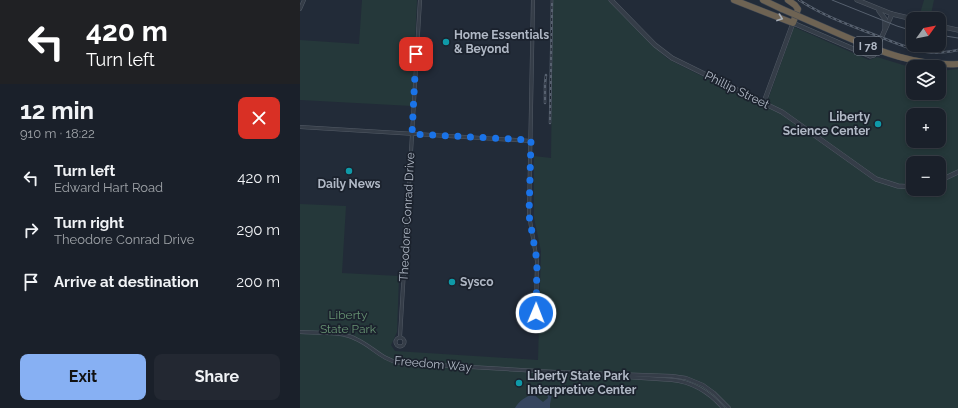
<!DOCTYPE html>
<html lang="en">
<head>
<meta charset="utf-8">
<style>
  :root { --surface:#1a202a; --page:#232832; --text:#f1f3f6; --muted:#9fa3a8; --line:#383e47; --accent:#87b0f3 }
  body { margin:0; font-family:Raleway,sans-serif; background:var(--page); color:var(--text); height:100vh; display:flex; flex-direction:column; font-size:15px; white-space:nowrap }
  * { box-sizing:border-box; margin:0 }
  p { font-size:13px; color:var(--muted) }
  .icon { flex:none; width:22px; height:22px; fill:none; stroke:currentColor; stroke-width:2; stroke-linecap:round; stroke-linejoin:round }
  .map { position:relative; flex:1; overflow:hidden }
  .side { display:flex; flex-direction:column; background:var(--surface); width:300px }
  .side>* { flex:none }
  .guide { background:#202124; color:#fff; overflow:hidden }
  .needle { width:26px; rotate:57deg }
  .controls { position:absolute; left:606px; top:12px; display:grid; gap:8px }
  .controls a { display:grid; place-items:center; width:40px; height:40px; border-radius:8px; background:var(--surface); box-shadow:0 2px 6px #0003,0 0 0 1px var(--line); font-size:20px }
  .pin { position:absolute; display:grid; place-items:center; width:34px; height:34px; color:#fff; margin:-17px; border-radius:8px; box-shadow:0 2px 6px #0006 }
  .me { position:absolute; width:44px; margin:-22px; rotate:1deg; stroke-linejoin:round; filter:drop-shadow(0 0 3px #0008) }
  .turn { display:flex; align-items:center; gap:14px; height:84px; padding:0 20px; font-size:18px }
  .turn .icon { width:52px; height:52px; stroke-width:2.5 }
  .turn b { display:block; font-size:28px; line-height:34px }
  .round { display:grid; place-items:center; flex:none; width:42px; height:42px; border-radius:8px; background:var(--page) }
  .summary { display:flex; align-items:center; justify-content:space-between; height:68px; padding:0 20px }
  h1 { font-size:24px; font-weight:700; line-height:30px }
  .cta { display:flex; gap:8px; margin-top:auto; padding:8px 20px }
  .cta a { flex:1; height:46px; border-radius:8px; background:var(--accent); color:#111; font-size:16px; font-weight:700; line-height:46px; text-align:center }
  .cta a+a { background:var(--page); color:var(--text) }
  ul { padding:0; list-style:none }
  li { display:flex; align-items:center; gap:12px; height:52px; padding:0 20px }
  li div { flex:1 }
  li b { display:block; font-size:15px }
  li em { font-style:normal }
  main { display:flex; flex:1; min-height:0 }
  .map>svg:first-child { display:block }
</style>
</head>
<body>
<main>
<section class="side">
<div class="guide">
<div class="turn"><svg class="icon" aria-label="left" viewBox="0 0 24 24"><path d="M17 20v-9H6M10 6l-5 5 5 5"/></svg><div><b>420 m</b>Turn left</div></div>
</div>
<div class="summary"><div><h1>12 min</h1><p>910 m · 18:22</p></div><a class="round" style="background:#d93025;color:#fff"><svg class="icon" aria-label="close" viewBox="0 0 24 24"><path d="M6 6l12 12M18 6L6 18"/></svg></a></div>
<ul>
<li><svg class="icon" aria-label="left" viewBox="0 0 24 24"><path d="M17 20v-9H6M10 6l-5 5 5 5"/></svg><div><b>Turn left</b><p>Edward Hart Road</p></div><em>420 m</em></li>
<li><svg class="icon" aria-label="right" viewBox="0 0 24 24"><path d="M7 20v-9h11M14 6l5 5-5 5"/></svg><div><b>Turn right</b><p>Theodore Conrad Drive</p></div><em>290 m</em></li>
<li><svg class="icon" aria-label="arrive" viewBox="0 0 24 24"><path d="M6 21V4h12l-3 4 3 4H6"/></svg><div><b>Arrive at destination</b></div><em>200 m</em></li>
</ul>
<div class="cta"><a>Exit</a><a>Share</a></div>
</section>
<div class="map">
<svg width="658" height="408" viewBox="0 0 658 408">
  <rect width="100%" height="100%" fill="#222b38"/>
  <g fill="#25383a" fill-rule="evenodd">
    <polygon points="62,0 117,0 112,106 0,100 0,40 59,44"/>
    <path d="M253,0H308L362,54L368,59L465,108L494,27L569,60L577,57L613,68V93H639V71L658,69V408H0V204L46,206L42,273L99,276L97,332L91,345L95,351L238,360L241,251L234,218V156L251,158ZM613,115H639V141H613ZM613,163H639V189H613Z"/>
    <polygon points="624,0 634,0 630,19 619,17"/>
  </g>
  <path fill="#36465f" d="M247,387L252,388L253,389L250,404V408H215C219,401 225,397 233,394L243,402L248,398L246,389Z"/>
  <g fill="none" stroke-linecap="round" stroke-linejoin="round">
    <g stroke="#535b66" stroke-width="4">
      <g id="minor">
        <polyline points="233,0 229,215 237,261 236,313"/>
        <polyline points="0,9 4,0"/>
        <polyline points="0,127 231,141"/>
        <path d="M0,332C16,333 42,331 56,339C72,346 82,360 100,363L256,372L372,376L386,378L403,385L414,393L429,408"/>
        <polyline points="100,337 120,0"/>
        <circle cx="100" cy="342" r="4.5"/>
        <path d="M280,374L372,380C393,382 409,392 423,408"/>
      </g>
    </g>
    <g stroke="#535b66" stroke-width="5">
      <g id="tertiary">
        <polyline points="311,0 355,45 372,58 482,112 576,179 598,186 613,187"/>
        <polyline points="557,0 592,14 613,19"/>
        <polyline points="579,11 585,19 585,28"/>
        <polyline points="639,26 658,30"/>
        <polyline points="464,102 493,23 570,56 574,55 575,52 592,14"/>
        <polyline points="639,181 658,172"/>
      </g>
    </g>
    <g stroke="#404853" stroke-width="7">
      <g id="motorway">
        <polyline points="434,0 493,23 498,9 495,5 488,0"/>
        <polyline points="463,0 482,9"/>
      </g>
    </g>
    <use href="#minor" stroke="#353d48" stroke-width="3"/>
    <use href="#tertiary" stroke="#353d48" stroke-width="4"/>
    <use href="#motorway" stroke="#6e6353" stroke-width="6"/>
    <g stroke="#57616f" stroke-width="1">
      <polyline points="532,0 597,26 613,31"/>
      <polyline points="639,35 658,38"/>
    </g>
    <g stroke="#57616f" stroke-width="2.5">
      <g id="rail">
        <path d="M499,0C525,17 552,26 580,37C596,43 611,50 627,52C638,54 648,52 658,50"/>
        <polyline points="245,103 245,84 246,75"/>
        <polyline points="250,123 252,0"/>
      </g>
    </g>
    <use href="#rail" stroke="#1b222d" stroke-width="1" stroke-dasharray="3" stroke-linecap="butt"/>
    <g stroke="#404853" stroke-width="7" stroke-linecap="butt">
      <path id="motorway-bridge" d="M482,9C503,18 523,27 544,36C581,52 616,66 658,64"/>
    </g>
    <use href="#motorway-bridge" stroke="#6e6353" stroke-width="6"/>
  </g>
  <defs><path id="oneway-chevron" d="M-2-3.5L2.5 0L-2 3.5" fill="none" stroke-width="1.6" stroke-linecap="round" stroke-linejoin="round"/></defs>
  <use stroke="#a9b0ba" href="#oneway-chevron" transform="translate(480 18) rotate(20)"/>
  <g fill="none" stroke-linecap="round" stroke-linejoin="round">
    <polyline stroke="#1a73e8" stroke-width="7" stroke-dasharray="0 12.6" points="116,54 112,134 231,140 229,215 237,261 236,313"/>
  </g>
  <g fill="#0f9aa8" stroke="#1b222d" stroke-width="1.5">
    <circle cx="146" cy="42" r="4"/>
    <circle cx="578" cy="124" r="4"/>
    <circle cx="49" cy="171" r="4"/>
    <circle cx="152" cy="282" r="4"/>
    <circle cx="219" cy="383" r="4"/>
  </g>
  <g text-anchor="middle" stroke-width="3.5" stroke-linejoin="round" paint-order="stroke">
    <rect fill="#1b222d" stroke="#838b97" stroke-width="1" x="554" y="37" width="28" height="18" rx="3"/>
    <g font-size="11" font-weight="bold" fill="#b0b8c5">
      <text x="568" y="50">I 78</text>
    </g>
    <g font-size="12" font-weight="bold" fill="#b0b8c5" stroke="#1b222d" text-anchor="start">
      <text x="154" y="39">Home Essentials<tspan x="154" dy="14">&amp; Beyond</tspan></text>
      <text x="570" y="121" text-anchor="end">Liberty<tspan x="570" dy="14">Science Center</tspan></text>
      <text x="49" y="188" text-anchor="middle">Daily News</text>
      <text x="160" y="286">Sysco</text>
      <text x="227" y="380">Liberty State Park<tspan x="227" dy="14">Interpretive Center</tspan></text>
    </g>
    <g font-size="12" fill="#b0b8c5" stroke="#1b222d">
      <text transform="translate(437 90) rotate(26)" y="4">Phillip Street</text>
      <text transform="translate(107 217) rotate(-87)" y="4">Theodore Conrad Drive</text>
      <text transform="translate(133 364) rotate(5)" y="4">Freedom Way</text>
    </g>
    <g font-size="12" fill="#689473" stroke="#1b222d">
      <text x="48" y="319">Liberty<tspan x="48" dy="14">State Park</tspan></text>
    </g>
  </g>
</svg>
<div class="controls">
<a><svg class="needle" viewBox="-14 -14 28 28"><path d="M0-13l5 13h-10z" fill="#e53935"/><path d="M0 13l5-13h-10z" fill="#9fa3a8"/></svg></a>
<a><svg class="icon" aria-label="layers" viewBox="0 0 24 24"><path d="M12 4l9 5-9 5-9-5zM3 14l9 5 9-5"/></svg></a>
<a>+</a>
<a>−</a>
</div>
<div class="pin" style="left:116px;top:54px;background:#d93025"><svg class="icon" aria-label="arrive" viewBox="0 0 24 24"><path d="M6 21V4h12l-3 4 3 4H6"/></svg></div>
<svg class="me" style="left:236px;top:313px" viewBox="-20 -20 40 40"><circle r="17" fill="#1a73e8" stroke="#fff" stroke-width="3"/><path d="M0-11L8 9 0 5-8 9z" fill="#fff"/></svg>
</div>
</main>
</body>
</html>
